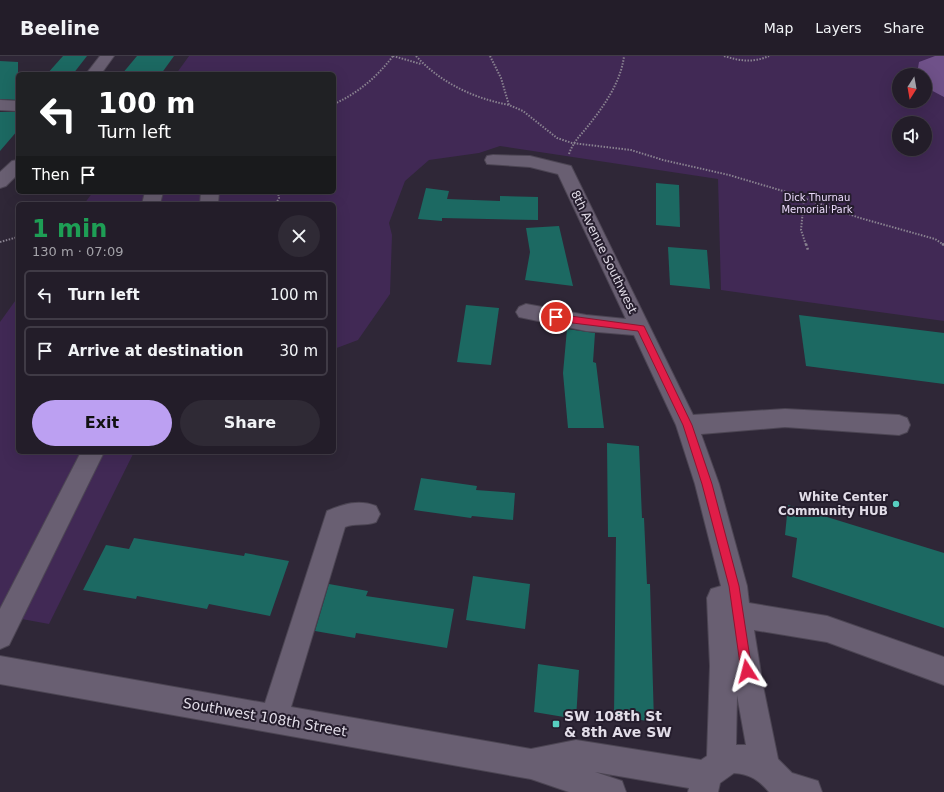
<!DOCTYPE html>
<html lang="en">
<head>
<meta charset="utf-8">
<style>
  :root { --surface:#231d29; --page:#2f2a35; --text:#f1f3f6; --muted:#a3a2a8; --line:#403b46; --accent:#bca0f2 }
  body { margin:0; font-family:"DejaVu Sans",sans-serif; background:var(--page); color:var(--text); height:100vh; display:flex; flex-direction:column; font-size:15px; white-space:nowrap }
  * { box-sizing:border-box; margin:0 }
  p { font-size:13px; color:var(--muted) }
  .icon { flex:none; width:22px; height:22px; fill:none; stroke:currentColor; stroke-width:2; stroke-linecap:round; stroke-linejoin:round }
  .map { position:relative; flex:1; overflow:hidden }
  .side { position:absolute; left:16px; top:146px; width:320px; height:252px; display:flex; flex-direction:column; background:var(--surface); border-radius:6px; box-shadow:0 4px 16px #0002,0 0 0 1px var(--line) }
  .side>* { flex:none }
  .top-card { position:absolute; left:16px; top:16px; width:320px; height:122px; border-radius:6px; box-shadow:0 4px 16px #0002,0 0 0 1px var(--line); background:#202124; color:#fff; overflow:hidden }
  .needle { width:26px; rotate:191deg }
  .buttons { position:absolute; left:892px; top:12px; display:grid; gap:8px }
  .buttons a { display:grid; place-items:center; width:40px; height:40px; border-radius:50%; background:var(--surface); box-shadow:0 4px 16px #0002,0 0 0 1px var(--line); font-size:20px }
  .pin { position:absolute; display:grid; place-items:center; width:34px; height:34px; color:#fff; margin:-17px; border:2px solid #fff; border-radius:50%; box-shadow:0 1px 4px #0007 }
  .me { position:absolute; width:44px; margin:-22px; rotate:351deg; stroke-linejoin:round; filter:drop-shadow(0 0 3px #0008) }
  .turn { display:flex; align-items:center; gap:14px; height:84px; padding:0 16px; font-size:18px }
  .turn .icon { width:52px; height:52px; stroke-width:2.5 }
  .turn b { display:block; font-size:28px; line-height:34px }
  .then { display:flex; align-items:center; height:38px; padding:0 16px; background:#0003; gap:8px; font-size:15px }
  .round { display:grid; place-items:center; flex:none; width:42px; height:42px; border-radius:21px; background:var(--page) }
  .headline { display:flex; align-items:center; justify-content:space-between; height:68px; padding:0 16px }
  h1 { font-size:24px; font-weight:600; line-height:30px; color:#1e9e55 }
  .action { display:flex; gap:8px; margin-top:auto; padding:8px 16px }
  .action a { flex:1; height:46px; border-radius:24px; background:var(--accent); color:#111; font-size:16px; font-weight:600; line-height:46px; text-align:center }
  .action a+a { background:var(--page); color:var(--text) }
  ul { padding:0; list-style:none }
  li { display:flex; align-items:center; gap:12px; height:50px; margin:0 8px 6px; padding:0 8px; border:2px solid var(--line); border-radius:6px }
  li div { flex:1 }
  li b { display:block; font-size:15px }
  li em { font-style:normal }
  header { display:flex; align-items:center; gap:24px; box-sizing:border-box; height:56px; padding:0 20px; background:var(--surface); border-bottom:1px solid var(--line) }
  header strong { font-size:19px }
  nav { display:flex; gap:22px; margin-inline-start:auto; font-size:14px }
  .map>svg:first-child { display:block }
</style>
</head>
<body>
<header>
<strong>Beeline</strong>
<nav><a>Map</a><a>Layers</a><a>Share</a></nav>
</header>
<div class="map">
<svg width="944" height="736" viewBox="0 0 944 736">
  <rect width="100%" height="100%" fill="#2f2737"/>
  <g fill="#412955" fill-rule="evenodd">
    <path d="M189,0H944V265L721,234L718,123L500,90L479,97L429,104L405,125L389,167L392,179L390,238L358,284L334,293V148H84L93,136H334V18H176ZM899,19H925V45H899ZM899,67H925V93H899Z"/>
    <polygon points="18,241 18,396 134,396 49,568 0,559 0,266"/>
  </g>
  <polygon fill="#6f5189" points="935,0 944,0 944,41 927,32 925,33 925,19 914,19 913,17 918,12 919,6"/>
  <g fill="#1c6962">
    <polygon points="63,0 87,0 73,18 47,18"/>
    <polygon points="137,0 174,0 161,18 122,18"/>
    <polygon points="0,5 18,6 18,44 0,43"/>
    <polygon points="0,56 18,56 18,74 0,95"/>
    <polygon points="656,127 679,129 680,171 656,169"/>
    <polygon points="426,132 449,135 447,143 500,145 500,140 538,141 538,164 442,162 442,165 418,163"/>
    <polygon points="559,170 573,230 525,224 530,196 526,172"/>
    <polygon points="668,191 707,194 710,233 670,229"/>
    <polygon points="466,249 499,252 491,309 457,306"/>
    <polygon points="799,259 944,277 944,328 806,310"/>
    <polygon points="567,273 595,277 593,306 596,307 604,372 568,372 563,317"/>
    <polygon points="607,387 639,390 642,462 644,462 647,528 650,528 654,666 614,660 616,481 608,481"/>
    <polygon points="421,422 477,430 476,434 515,437 513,464 472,460 471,462 414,454"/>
    <polygon points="788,449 944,497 944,572 792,521 797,482 785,479"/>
    <polygon points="134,482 244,500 245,497 289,505 270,560 209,548 207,553 137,540 136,543 83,534 106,489 129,493"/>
    <polygon points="473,520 530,528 525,573 466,564"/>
    <polygon points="329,528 368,535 366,540 454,553 447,592 356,577 355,582 315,575"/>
    <polygon points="538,608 579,614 576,663 534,656"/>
  </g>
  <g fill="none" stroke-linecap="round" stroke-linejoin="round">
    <g stroke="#4c4553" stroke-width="2">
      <g id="minor">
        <polygon points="100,0 114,0 101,18 86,18"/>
        <polygon points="0,44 18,45 18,55 0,54"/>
        <path d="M493,99L530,100L571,110L693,359L785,353L899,359L907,362L910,369L907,376L899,379L785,371L701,378L719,428L747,530L749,547L827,560L944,601V629L827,586L754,574L763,630L778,703L792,717L818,725L822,736H769C759,724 750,718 734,717L720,727L718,736H688L689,732L595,716L622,725L626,736H569L531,723L0,628V600L265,647L327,455C343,448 359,443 376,450L380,458L376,466C366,470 355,467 345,471L291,651L531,693L576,684L701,704L707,700L710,610L707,542L711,533L721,530L695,428L676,369L634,279L586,275L519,261L516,256L519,251L526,248L586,259L626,263L558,118L530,111L487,108L485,104L487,100ZM737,639L746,689H736Z"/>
        <polygon points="18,104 18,118 6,130 0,132 0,116 12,105"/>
        <polygon points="145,136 163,136 160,148 142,148"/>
        <polygon points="201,136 219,136 218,148 200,148"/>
        <polygon points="81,396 104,396 9,589 0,593 0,553"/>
      </g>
    </g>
    <g stroke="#898290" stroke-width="2" stroke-dasharray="1.5 1.5" stroke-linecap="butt">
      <polyline points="393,0 421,8"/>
      <path d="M416,0C441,27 473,42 509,49"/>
      <polyline points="490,0 501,22 509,49 523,55 557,82 572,87 631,94 663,104 729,119 783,135 860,162 935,183 944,189"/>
      <path d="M724,0C740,5 753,7 769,0"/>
      <path d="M334,48C358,37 377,21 393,0"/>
      <path d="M569,98C573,86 580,80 588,70C604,50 621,26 624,0"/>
      <polyline points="804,143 801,174 806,189"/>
      <polyline points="276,148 279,142 278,136"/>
      <polyline points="0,186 18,181"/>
    </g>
    <g stroke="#898290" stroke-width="2.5" stroke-dasharray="2 2" stroke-linecap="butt">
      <polyline points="806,188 808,194"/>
      <polyline points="942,188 944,189"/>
    </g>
    <use href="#minor" fill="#695f72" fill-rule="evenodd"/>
  </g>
  <polygon fill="#e11d48" stroke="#92132f" points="556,258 644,270 692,369 712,428 739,530 752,615 751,619 747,621 743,619 741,615 729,530 702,428 683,369 638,275 556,265 552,261"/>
  <g fill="#58cec0" stroke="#251d2d" stroke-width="1.5">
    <circle cx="896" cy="448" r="4"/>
    <rect x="552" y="664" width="8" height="8" rx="2"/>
  </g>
  <g text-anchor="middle" stroke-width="4" stroke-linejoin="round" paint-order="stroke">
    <g font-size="10" fill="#ebdafb" stroke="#251d2d">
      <text x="817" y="145">Dick Thurnau<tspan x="817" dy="12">Memorial Park</tspan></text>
    </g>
    <g font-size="12" fill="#e2dde8" stroke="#251d2d">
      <text transform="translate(604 196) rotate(64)" y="4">8th Avenue Southwest</text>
    </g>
    <g font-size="12" font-weight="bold" fill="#e2dde8" stroke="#251d2d" text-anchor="end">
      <text x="888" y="445">White Center<tspan x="888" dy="14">Community HUB</tspan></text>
    </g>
    <g font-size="14" font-weight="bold" fill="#e2dde8" stroke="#251d2d" text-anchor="start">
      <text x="564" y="665">SW 108th St<tspan x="564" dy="16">&amp; 8th Ave SW</tspan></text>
    </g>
    <g font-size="14" fill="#e2dde8" stroke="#251d2d">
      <text transform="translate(265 661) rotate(10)" y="5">Southwest 108th Street</text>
    </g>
  </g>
</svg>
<div class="buttons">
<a><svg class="needle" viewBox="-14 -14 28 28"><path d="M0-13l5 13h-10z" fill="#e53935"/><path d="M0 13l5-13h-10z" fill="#a3a2a8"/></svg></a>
<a><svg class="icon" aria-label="sound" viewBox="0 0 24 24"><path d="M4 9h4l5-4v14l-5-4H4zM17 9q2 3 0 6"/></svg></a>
</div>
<div class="pin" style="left:556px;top:261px;background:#d93025"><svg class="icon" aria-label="arrive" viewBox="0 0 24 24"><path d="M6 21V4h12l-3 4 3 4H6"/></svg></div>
<svg class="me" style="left:747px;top:615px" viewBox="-20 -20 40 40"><path d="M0-17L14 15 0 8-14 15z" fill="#e11d48" stroke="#fff" stroke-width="4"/></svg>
<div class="top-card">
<div class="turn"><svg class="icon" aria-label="left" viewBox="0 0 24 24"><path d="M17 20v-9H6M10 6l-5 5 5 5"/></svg><div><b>100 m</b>Turn left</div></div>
<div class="then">Then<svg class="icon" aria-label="arrive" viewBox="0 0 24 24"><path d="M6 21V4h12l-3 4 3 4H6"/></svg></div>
</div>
<section class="side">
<div class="headline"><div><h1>1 min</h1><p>130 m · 07:09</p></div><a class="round"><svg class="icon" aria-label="close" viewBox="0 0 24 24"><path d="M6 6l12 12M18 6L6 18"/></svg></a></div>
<ul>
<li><svg class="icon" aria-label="left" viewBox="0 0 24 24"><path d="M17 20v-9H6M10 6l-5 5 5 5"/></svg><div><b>Turn left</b></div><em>100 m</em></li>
<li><svg class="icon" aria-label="arrive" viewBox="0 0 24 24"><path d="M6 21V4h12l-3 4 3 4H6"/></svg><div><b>Arrive at destination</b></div><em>30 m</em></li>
</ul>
<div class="action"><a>Exit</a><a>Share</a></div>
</section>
</div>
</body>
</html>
